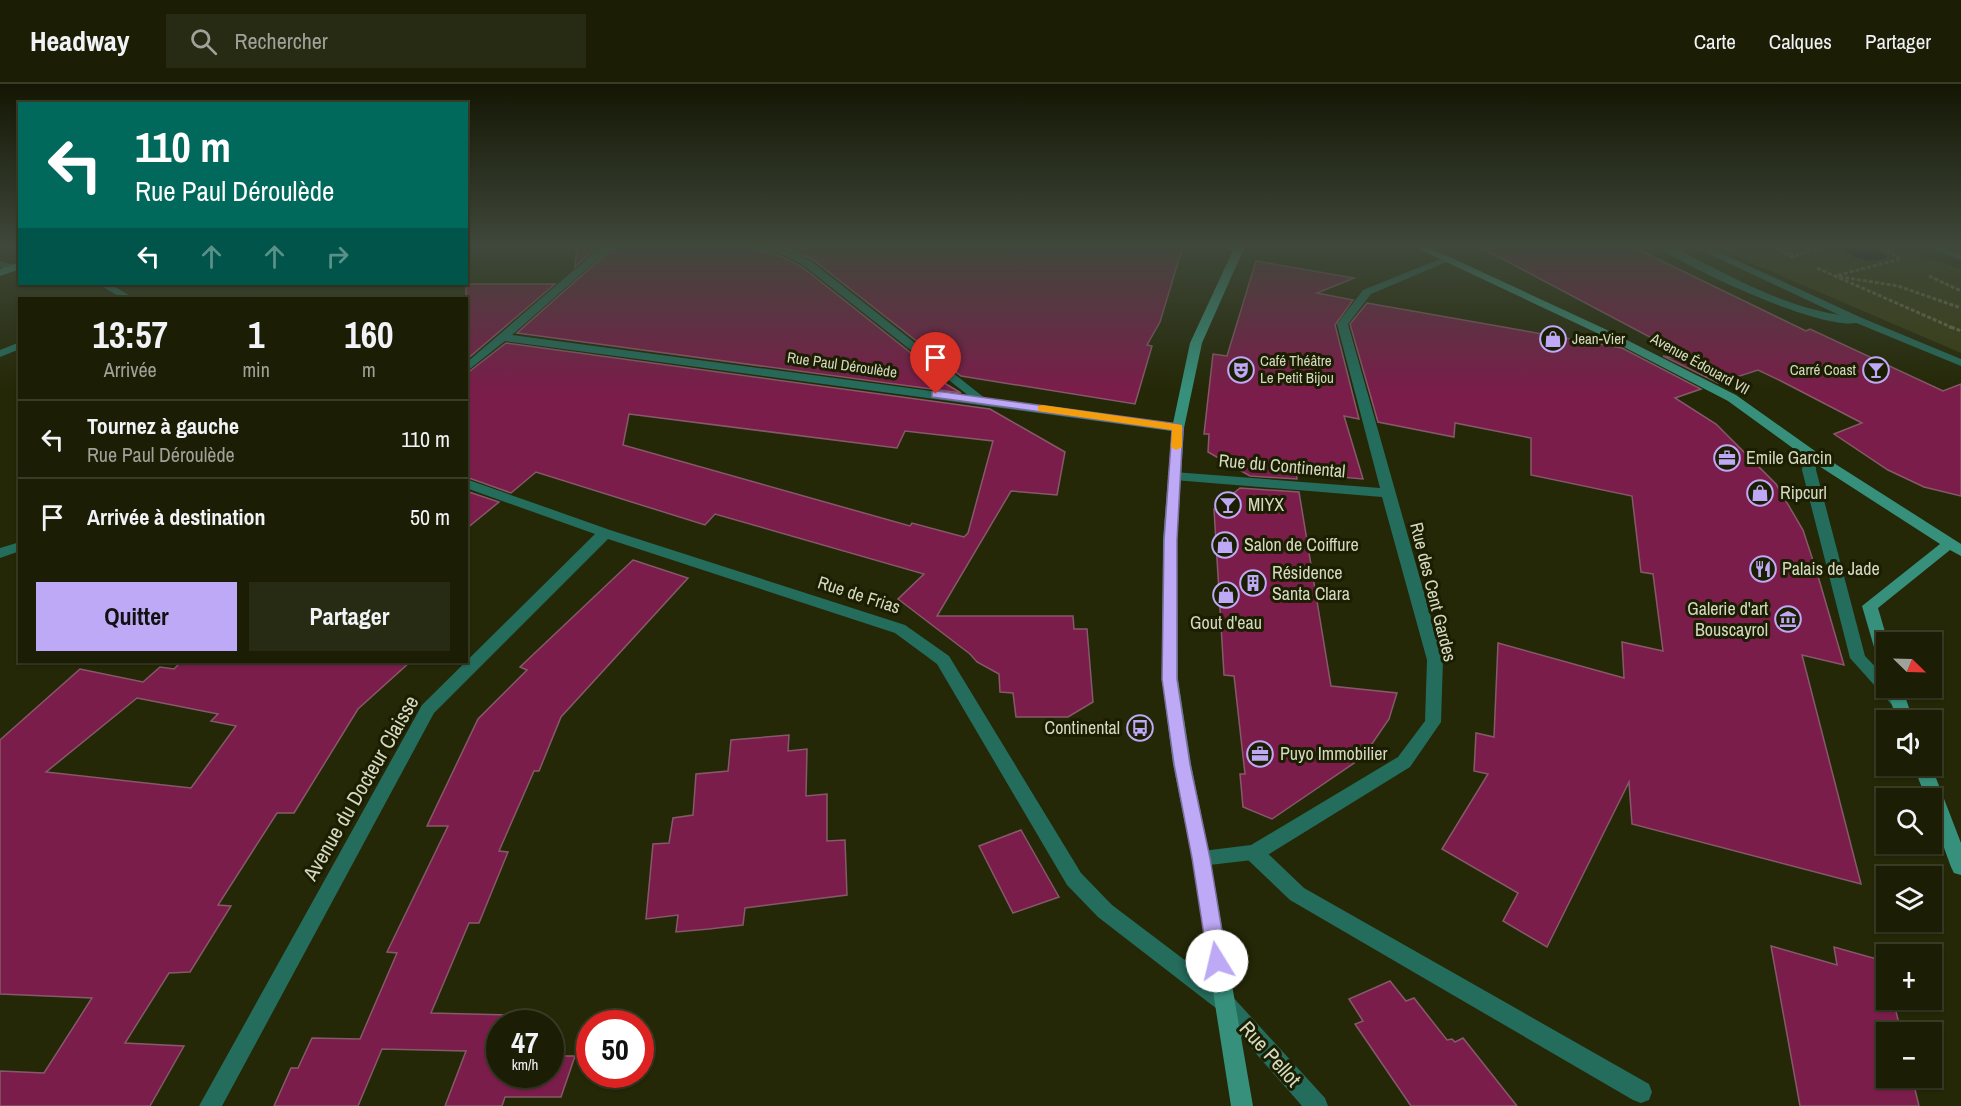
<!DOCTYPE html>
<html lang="fr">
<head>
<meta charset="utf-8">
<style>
  :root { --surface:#1b1e04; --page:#282b13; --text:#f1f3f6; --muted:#a0a29a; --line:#393c26; --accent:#bda9f5 }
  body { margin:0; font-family:"Archivo Narrow",sans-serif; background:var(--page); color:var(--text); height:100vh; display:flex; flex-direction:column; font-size:22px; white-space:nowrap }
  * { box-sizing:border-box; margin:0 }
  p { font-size:20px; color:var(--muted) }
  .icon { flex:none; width:33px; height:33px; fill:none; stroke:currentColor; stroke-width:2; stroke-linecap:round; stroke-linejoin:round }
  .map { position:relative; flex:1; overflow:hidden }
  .panel { position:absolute; left:18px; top:213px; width:450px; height:366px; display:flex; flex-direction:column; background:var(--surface); border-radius:0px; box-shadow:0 2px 4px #0004,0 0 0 2px var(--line) }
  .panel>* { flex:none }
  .hud { position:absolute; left:18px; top:18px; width:450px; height:183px; border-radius:0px; box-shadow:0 2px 4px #0004,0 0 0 2px var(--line); background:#00695c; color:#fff; overflow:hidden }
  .needle { width:39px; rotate:113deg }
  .buttons { position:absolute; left:1876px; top:548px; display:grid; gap:12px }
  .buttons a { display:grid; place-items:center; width:66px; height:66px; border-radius:0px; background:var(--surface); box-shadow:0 2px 4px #0004,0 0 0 2px var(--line); font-size:30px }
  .speed { position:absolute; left:486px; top:926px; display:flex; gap:12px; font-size:30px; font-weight:700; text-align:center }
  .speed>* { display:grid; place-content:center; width:78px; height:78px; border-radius:50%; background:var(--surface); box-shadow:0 2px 4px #0004,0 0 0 2px var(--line); line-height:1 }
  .speed small { font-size:15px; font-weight:400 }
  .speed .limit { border:9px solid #d22; background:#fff; color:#111 }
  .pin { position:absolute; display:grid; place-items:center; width:51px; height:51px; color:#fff; margin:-62px -26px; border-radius:50% 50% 50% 0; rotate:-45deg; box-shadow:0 0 6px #0007 }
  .pin .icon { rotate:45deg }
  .me { position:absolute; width:66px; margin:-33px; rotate:351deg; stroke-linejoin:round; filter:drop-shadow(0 0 4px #0008) }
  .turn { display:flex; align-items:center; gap:21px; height:126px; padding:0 18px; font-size:27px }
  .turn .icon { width:78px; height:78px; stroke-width:2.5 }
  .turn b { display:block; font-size:42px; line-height:51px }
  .lanes { display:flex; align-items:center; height:57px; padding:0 18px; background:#0003; justify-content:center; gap:30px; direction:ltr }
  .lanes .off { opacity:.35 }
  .eta { display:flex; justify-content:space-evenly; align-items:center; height:102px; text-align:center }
  .eta b { font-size:36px; font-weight:700; line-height:42px }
  .action { display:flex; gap:12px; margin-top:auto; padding:12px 18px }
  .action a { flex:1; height:69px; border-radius:0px; background:var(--accent); color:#111; font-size:24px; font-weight:700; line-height:69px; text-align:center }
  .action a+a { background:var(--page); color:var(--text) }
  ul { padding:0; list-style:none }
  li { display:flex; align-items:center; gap:18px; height:78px; padding:0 18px; border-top:2px solid var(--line) }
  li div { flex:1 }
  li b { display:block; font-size:22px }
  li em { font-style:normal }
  header { display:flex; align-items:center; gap:36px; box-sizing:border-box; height:84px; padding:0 30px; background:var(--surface); border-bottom:2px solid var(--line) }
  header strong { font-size:28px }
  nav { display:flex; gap:33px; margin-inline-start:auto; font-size:21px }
  .search { width:420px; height:54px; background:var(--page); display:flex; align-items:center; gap:15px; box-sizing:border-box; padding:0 21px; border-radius:0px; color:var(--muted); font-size:22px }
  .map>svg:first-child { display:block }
</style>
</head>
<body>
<header>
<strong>Headway</strong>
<div class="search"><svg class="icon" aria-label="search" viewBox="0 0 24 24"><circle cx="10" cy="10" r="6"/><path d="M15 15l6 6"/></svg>Rechercher</div>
<nav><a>Carte</a><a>Calques</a><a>Partager</a></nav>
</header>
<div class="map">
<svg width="1961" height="1022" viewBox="0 0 1961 1022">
  <rect width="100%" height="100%" fill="#242806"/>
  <polygon fill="#383d11" points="1895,162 1961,185 1961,269 1714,163"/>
  <path fill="#160035" d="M1873,162L1887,173C1875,181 1848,175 1840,162Z"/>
  <g fill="#7a1d4a" stroke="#86596a" stroke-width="1.5" fill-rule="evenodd">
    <polygon points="577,162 598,162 575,183"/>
    <polygon points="615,162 748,162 783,173 802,183 935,288 924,287 961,309 517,249"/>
    <polygon points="777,162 1183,162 1160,238 1147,261 1152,262 1135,320 961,292 812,175"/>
    <polygon points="1478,162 1631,162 1806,247 1810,245 1943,307 1961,300 1961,412 1924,403 1888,386 1834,350 1862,339 1781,297 1758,286 1718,299 1663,272 1697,278"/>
    <polygon points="1256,177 1354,194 1317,209 1353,216 1335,241 1359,335 1344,332 1363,395 1296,389 1297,395 1250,392 1208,368 1209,350 1204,350 1213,270 1227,272"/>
    <polygon points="466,200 555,200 466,276"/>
    <polygon points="1367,219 1622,264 1701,305 1675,314 1716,340 1776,400 1803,446 1818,492 1844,581 1802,571 1861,800 1632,740 1629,698 1547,863 1503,837 1518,809 1442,765 1488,690 1474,687 1476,649 1494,653 1498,559 1624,594 1622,558 1663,567 1653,490 1641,488 1632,412 1531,391 1531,354 1455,339 1454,353 1378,338 1350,240"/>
    <path d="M506,259L990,325L1065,368L1057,411L1011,407L937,532H1073L1074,545H1087L1093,618L1068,633H1016L1013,609L1000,608L999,590L977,578L970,570L898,515L924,490L715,430L705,441L536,388L511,409L466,393V290ZM629,330L897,364L905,347L993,357L968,449L964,453L912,439L910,442L623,361Z"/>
    <polygon points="1240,404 1299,408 1331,602 1397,609 1389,635 1363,673 1272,735 1243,723 1240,690 1245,690 1234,592 1224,591 1214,425"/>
    <polygon points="466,407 499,418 466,445"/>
    <polygon points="633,476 688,494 561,633 539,687 534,687 499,767 508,768 479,839 469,839 431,929 547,932 545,939 500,939 500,990 550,990 550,972 575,972 561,1013 505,1013 502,1022 445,1022 466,967 382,965 358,1022 274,1022 291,984 298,984 312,954 360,955 397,869 387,868 448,742 427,742 478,635 527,586 520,583"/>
    <path d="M181,578H410L358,625L294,729H277L218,821L231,822L190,888L169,889L125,959L184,962L150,1022H0V987L44,989L92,914L0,910V656L80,585L143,598L160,583L174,585ZM137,614L218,630L211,637L236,642L191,704L46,688Z"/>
    <polygon points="789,651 788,667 807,665 806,712 827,710 827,757 845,756 847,811 745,824 743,841 709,845 676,848 678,831 646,835 653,760 669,759 673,734 693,731 696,690 728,687 731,656"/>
    <polygon points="1021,746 1059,813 1013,829 979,762"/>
    <polygon points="1771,862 1837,881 1834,863 1884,877 1887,891 1887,915 1893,915 1901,948 1887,948 1887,993 1912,993 1919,1022 1800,1022"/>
    <polygon points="1390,897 1406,917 1414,914 1447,956 1452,955 1455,958 1463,954 1517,1022 1411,1022 1355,940 1363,937 1349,915"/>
  </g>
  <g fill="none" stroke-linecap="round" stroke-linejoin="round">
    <g stroke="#6c7052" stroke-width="3" stroke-dasharray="4 2" stroke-linecap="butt">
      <polyline points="1775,162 1791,173 1825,162"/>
      <polyline points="1786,162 1793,174"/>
      <polyline points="1882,162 1902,176"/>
      <polyline points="1900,175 1835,192 1951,243 1947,244"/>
      <polyline points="1817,184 1835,192 1898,202 1961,224"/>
      <polyline points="1929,192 1961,207"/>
      <polyline points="1951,243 1961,247"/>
    </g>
    <g fill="#246c5c" fill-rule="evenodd">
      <path d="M1657,162H1671C1731,192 1790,228 1858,233L1863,236C1839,256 1682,182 1657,162Z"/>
      <polygon points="1810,366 1816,370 1816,386 1865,572 1887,595 1887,603 1895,603 1906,617 1904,621 1892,621 1850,574 1802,386 1804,370"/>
      <polygon points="1254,761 1261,763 1304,804 1649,1000 1652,1008 1649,1016 1641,1019 1633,1016 1290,816 1247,775 1245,769 1247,763"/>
    </g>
    <polygon fill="#246c5c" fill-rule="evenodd" points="1923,162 1939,162 1961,170 1961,176"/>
    <g fill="#246c5c" fill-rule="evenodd">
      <path d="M602,162H613L512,251L969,312L803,181L784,171L750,162C773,162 790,167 811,177L986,315L1178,340L1184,344L1178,348L505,257L466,288V279Z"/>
      <polygon points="1218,162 1240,162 1243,165 1238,168"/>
      <polygon points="1692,162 1706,162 1862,234 1961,275 1961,282 1854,238"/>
      <polygon points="1440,175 1449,177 1371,210 1348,240 1443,576 1441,638 1410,683 1261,775 1201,782 1194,780 1192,774 1194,768 1251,761 1398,673 1425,637 1427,576 1382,413 1174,396 1167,392 1174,388 1380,404 1337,240 1363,206"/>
      <polygon points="0,177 17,182 18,184 13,187 0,183"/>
      <polygon points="98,200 110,200 134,214 122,214"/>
      <polygon points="20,258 20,265 0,273 0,266"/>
      <polygon points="466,395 610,446 905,541 949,572 1081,789 1112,821 1231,911 1235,918 1231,925 1224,928 1217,925 1098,833 1067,801 937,580 895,549 608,455 434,629 222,1022 199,1022 422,621 595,450 466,404"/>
      <polygon points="20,458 20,467 0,474 0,464"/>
    </g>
    <polygon fill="#246c5c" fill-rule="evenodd" points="1224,908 1231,911 1325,1014 1328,1022 1302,1022 1217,925 1213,918 1217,911"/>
    <g fill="#36907b" fill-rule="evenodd">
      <polygon points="1235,162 1245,162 1202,259 1184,344 1177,456 1178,595 1191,680 1210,774 1253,1022 1231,1022 1192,774 1173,680 1162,595 1163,456 1172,344 1190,259"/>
      <polygon points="1412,162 1426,162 1605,245 1736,311 1815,367 1961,460 1961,472 1950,466 1878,524 1888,558 1887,586 1881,584 1879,580 1862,522 1940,460 1805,373 1728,317 1597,249"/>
      <polygon points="20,178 20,185 0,192 0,185"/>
      <polygon points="1887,601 1887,603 1902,603 1913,636 1897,636 1886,603"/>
      <polygon points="1913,681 1931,681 1961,759 1961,791 1954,789 1951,783 1932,731 1932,714 1926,714"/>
    </g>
  </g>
  <linearGradient id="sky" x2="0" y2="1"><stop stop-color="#141603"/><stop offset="0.53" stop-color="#3f483b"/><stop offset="1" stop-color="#3f483b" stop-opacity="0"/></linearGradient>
  <rect width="1961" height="306" fill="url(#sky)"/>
  <polygon fill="#bda9f5" stroke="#7b6e9f" stroke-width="1.5" points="936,307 1178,340 1183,344 1177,456 1177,595 1190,680 1210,774 1227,877 1224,883 1217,885 1211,883 1208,877 1192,774 1174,680 1162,595 1164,456 1172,346 932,313 932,308"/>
  <polygon fill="#f59e0b" points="1042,321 1182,341 1182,363 1176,366 1171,363 1172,346 1038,327 1038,322"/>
  <defs>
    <g id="shop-ring" transform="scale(1.35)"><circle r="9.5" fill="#1b1e00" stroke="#bda9f5" stroke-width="1.5"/><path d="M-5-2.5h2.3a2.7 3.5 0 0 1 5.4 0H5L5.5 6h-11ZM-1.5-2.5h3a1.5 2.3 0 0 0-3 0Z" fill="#bda9f5"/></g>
    <g id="theatre-ring" transform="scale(1.35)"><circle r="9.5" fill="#1b1e00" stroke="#bda9f5" stroke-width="1.5"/><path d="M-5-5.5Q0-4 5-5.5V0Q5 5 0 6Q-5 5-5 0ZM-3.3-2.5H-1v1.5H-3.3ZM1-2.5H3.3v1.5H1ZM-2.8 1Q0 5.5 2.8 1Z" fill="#bda9f5"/></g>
    <g id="bar-ring" transform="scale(1.35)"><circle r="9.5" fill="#1b1e00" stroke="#bda9f5" stroke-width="1.5"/><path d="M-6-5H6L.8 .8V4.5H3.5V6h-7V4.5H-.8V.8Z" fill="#bda9f5"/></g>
    <g id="office-ring" transform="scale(1.35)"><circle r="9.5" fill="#1b1e00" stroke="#bda9f5" stroke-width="1.5"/><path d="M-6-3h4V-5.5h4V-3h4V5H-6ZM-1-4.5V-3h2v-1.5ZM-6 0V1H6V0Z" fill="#bda9f5"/></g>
    <g id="restaurant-ring" transform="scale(1.35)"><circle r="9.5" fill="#1b1e00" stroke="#bda9f5" stroke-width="1.5"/><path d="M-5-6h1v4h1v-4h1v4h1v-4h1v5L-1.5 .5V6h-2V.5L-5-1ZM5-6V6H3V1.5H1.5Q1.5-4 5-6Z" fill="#bda9f5"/></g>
    <g id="building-ring" transform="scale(1.35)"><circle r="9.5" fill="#1b1e00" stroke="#bda9f5" stroke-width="1.5"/><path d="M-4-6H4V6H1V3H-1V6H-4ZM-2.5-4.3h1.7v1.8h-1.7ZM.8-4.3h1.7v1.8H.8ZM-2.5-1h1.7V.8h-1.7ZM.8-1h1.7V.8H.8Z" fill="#bda9f5"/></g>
    <g id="museum-ring" transform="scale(1.35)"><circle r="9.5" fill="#1b1e00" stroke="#bda9f5" stroke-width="1.5"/><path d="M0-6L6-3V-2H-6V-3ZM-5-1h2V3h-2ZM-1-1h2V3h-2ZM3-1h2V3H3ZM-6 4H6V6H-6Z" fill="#bda9f5"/></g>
    <g id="bus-ring" transform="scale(1.35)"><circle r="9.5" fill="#1b1e00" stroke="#bda9f5" stroke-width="1.5"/><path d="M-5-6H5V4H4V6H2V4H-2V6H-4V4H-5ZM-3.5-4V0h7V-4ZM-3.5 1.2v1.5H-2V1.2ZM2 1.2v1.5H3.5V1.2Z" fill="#bda9f5"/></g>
  </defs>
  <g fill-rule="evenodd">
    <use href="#shop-ring" x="1553" y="255"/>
    <use href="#theatre-ring" x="1241" y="286"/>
    <use href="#bar-ring" x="1876" y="286"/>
    <use href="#office-ring" x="1727" y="374"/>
    <use href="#shop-ring" x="1760" y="409"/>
    <use href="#bar-ring" x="1228" y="421"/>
    <use href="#shop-ring" x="1225" y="461"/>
    <use href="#restaurant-ring" x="1763" y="485"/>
    <use href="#building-ring" x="1253" y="499"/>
    <use href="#shop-ring" x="1226" y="511"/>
    <use href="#museum-ring" x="1788" y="535"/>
    <use href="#bus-ring" x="1140" y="644"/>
    <use href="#office-ring" x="1260" y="670"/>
  </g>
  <g text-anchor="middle" stroke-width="6" stroke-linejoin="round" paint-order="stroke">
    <g font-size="15" fill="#d4d9c1" stroke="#1b1e00" text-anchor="start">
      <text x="1572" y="260">Jean-Vier</text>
      <text x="1260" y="282">Café Théâtre<tspan x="1260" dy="17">Le Petit Bijou</tspan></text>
      <text x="1856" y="291" text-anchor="end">Carré Coast</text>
    </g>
    <g font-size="15" fill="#d4d9c1" stroke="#1b1e00">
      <text transform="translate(1700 280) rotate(29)" y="5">Avenue Édouard VII</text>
      <text transform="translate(842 281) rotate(8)" y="5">Rue Paul Déroulède</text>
    </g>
    <g font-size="18" fill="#d4d9c1" stroke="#1b1e00" text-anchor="start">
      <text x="1746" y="380">Emile Garcin</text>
      <text x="1780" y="415">Ripcurl</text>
      <text x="1248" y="427">MIYX</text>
      <text x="1244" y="467">Salon de Coiffure</text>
      <text x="1782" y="491">Palais de Jade</text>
      <text x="1272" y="495">Résidence<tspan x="1272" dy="21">Santa Clara</tspan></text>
      <text x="1768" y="531" text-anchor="end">Galerie d'art<tspan x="1768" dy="21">Bouscayrol</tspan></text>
      <text x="1226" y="545" text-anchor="middle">Gout d'eau</text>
      <text x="1120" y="650" text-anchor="end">Continental</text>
      <text x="1280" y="676">Puyo Immobilier</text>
    </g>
    <g font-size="18" fill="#d4d9c1" stroke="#1b1e00">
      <text transform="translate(1282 382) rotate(5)" y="6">Rue du Continental</text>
      <text transform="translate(1433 508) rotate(76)" y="6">Rue des Cent Gardes</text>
      <text transform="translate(859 511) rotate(18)" y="6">Rue de Frias</text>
    </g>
    <g font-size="21" fill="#d4d9c1" stroke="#1b1e00">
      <text transform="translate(361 704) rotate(-60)" y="7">Avenue du Docteur Claisse</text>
      <text transform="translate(1270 970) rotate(48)" y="7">Rue Pellot</text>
    </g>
  </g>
</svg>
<div class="buttons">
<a><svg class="needle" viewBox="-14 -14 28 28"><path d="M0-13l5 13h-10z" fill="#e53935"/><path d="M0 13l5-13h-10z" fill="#a0a29a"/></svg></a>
<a><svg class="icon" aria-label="sound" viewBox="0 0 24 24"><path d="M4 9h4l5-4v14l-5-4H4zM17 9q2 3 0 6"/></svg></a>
<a><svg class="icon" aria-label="search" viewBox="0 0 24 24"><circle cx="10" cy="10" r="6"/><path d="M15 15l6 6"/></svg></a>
<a><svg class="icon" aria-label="layers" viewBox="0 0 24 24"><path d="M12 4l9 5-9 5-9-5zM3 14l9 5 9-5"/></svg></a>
<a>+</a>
<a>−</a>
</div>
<div class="speed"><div>47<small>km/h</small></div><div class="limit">50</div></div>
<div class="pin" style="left:936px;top:310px;background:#d93025"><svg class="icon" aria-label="arrive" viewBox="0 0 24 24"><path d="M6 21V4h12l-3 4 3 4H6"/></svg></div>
<svg class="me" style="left:1217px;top:877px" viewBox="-20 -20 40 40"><circle r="19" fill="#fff"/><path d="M0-13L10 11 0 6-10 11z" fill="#bda9f5"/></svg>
<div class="hud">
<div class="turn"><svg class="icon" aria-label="left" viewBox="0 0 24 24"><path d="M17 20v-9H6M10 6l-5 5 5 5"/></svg><div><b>110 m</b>Rue Paul Déroulède</div></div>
<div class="lanes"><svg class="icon" aria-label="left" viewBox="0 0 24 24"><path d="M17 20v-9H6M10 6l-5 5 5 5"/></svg><svg class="icon off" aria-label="ahead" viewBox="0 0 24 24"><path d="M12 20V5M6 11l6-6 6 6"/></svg><svg class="icon off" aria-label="ahead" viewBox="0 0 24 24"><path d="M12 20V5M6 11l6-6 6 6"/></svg><svg class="icon off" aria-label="right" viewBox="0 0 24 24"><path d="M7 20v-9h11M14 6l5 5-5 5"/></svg></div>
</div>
<section class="panel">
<div class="eta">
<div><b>13:57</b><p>Arrivée</p></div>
<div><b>1</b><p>min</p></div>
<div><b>160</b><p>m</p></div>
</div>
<ul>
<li><svg class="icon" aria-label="left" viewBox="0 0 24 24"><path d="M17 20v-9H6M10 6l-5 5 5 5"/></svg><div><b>Tournez à gauche</b><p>Rue Paul Déroulède</p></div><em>110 m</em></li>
<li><svg class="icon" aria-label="arrive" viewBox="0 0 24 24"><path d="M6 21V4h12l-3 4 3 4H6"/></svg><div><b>Arrivée à destination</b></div><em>50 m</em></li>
</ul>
<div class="action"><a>Quitter</a><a>Partager</a></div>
</section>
</div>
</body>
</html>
